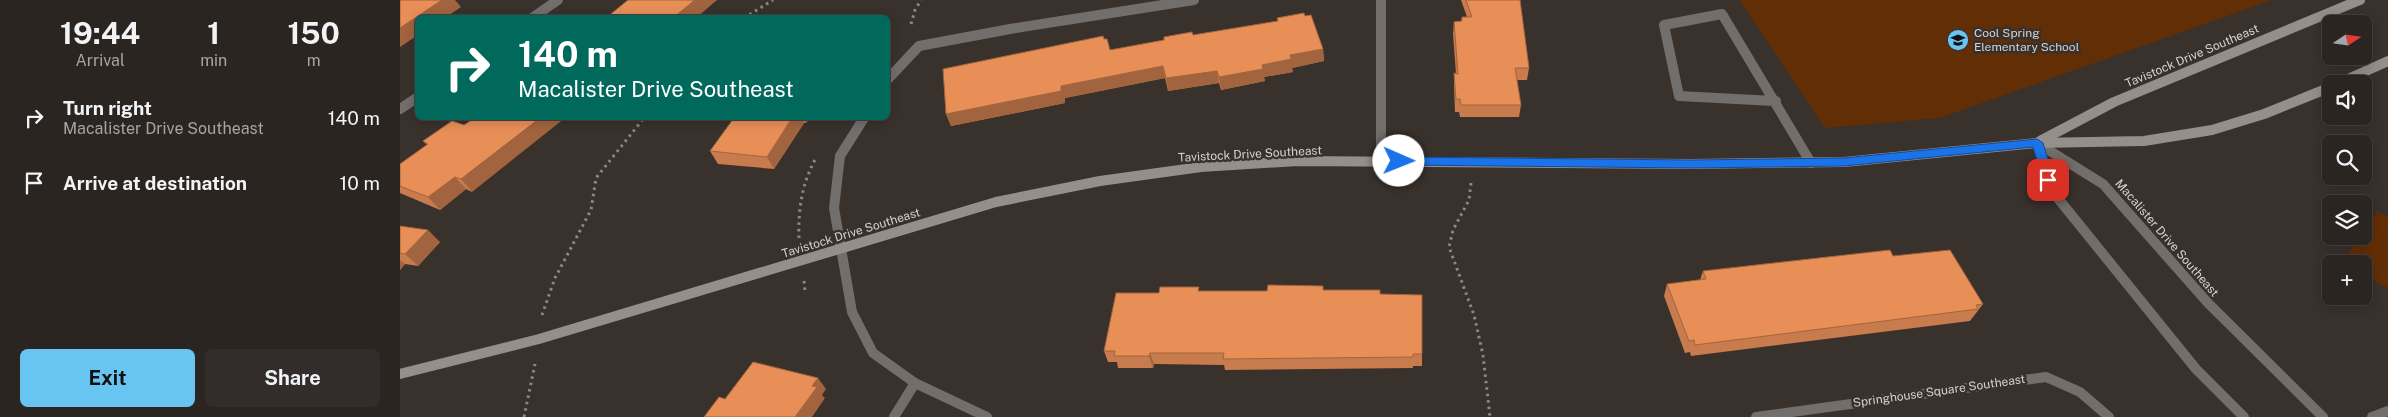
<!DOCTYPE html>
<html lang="en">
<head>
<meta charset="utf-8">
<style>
  :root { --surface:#2a2521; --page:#322d2a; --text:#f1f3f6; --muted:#a5a5a5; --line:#46423f; --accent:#68c4f0 }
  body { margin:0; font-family:"Public Sans",sans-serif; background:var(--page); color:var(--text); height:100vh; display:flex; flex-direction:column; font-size:19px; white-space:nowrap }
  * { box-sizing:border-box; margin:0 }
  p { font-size:16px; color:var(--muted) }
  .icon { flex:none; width:28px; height:28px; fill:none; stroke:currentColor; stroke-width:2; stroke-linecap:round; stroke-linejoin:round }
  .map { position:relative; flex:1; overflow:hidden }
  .details { display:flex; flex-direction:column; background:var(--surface); width:400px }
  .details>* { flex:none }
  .guide { position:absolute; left:15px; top:15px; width:475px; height:105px; border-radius:8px; box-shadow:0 2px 12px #0003,0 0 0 1px var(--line); background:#00695c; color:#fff; overflow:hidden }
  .needle { width:32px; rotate:77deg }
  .controls { position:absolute; left:1922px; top:15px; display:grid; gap:10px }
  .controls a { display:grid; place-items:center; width:50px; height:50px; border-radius:8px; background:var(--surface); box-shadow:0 2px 12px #0003,0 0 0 1px var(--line); font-size:25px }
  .pin { position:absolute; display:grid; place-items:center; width:42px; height:42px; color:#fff; margin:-21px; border-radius:10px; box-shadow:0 2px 8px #0006 }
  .me { position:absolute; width:55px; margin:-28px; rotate:91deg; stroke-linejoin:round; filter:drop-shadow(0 0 4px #0008) }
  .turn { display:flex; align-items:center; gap:18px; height:105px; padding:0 20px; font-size:22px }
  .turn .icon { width:65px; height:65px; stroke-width:2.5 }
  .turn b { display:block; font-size:35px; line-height:42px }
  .eta { display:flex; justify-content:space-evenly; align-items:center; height:85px; text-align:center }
  .eta b { font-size:30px; font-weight:700; line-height:35px }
  .button { display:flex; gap:10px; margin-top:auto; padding:10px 20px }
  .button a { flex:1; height:58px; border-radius:8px; background:var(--accent); color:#111; font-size:20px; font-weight:700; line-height:58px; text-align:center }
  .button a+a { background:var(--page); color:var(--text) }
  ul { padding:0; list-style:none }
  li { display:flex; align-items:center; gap:15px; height:65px; padding:0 20px }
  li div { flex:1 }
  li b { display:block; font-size:19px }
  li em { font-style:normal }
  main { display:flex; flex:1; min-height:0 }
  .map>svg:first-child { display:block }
</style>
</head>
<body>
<main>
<section class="details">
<div class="eta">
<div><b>19:44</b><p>Arrival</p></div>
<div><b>1</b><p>min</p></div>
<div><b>150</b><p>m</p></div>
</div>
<ul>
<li><svg class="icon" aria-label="right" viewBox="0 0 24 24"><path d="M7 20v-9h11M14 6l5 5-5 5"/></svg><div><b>Turn right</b><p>Macalister Drive Southeast</p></div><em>140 m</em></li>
<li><svg class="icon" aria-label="arrive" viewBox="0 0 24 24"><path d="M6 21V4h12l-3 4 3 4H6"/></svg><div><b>Arrive at destination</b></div><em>10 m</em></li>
</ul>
<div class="button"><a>Exit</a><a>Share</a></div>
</section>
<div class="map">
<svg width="1988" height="417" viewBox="0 0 1988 417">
  <rect width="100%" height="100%" fill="#38312c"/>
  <g fill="#622e06">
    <polygon points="1339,0 1872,0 1540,118 1425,128"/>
    <polygon points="1977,211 1988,217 1988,288 1964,275 1964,264 1942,264 1960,236 1964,236 1964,231"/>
  </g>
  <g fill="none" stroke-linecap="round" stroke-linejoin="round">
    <g stroke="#8e8885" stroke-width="3" stroke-dasharray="2.5 4" stroke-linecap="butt">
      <polyline points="344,18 373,0"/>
      <polyline points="511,24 515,10 521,0"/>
      <polyline points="1071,183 1069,200 1053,230 1049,247 1074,315 1083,355 1090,417"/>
      <path d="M399,238C398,209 402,183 416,158"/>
      <polyline points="404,281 405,291"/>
      <polyline points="142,315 155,278 191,210 196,178 244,118"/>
      <polyline points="124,417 135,364"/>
    </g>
    <g stroke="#726e6c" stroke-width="10">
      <polygon points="1322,14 1374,101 1279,96 1264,25"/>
      <polyline points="1374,101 1376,101"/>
      <polyline points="1374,101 1411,163"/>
      <polyline points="1972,417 1988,411"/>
    </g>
    <g stroke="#726e6c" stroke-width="10">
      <polyline points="981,0 981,161"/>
      <polyline points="132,18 158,0"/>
      <polyline points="488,79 519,46 610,29 794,0"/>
      <polyline points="0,109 18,97"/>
      <polyline points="464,118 440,156 434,208 452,312 473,353 515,383 587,417"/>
      <polyline points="1637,143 1703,184 1808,303 1923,417"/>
      <polyline points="1637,143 1652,191 1796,369 1844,417"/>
      <polyline points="494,417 515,383"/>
      <polyline points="1356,417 1646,377 1680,392 1709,417"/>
    </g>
    <g stroke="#958f8c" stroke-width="10">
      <polyline points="1937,84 1988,61"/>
      <polyline points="1640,141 1714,102 1960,0"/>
      <polyline points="0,374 139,339 596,202 700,181 801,167 898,161 1292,164 1444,162 1637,143 1744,141 1812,130 1864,114 1931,87"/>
    </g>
  </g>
  <g fill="#c87b4c">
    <polygon points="1061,0 1120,0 1129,68 1127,80 1117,80 1121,105 1119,117 1060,117 1059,112 1055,112 1054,86 1054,73 1056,74 1053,34 1054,22 1061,21 1062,17 1067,17"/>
    <polygon points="905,16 923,49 924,61 892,68 893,72 864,77 865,81 821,90 819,83 768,91 765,78 665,98 665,103 551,126 546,114 704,39 710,50 878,21 877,18"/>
    <polygon points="334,118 410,118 406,123 404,123 374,169 318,164 310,151"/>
    <polygon points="52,121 72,192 66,189 40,210 0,193 0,164 27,145 23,141"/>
    <polygon points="0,226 40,242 18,266 5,264 0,270"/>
    <polygon points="1493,256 1583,304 1570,321 1291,356 1290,352 1285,353 1264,296 1267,284 1300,280 1303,271"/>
    <polygon points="924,290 980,294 1022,354 1022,366 1013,366 1013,368 825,370 824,365 754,364 753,368 718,368 717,362 708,362 704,351 759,293 800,291 867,291"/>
  </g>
  <g fill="#a2643e">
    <polygon points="42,0 55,0 61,7 45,18 18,18 18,35 0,47 0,28"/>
    <polygon points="295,0 317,0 296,18 273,18"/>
    <polygon points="923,49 924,61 892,68 893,72 864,77 865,81 821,90 819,77 862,65 890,55"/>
    <polygon points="763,66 765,78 665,98 665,103 551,126 546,114 661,86"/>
    <polygon points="817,71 819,83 768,91 766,78"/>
    <polygon points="140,118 165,118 72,192 61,179"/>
    <polygon points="392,118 400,118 404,123 374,169 367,157"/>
    <polygon points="403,118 410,118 406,123"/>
    <polygon points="55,177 66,189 40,210 28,197"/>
    <polygon points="28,230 40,242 18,266 5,254"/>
    <polygon points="0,260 5,264 0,270"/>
    <polygon points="750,353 754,364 753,368 749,356"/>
    <polygon points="418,378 426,389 422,395 425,398 412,417 395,417 412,386"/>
  </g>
  <g fill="#e88f58" stroke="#a2643e">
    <polygon points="0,0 42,0 0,28"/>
    <polygon points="228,0 295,0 273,18 206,18"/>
    <polygon points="1066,0 1120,0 1129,68 1115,68 1121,105 1061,105 1060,99 1056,99 1054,73 1058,74 1054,22 1062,21 1062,17 1072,17"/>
    <polygon points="904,13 905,16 911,15 923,49 890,55 891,59 862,65 863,69 819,77 817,71 766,78 763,66 661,86 661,91 546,114 543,69 703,36 704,39 707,39 710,50 764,40 764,37 792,32 793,35 878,21 877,18"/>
    <polygon points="75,118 140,118 61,179 55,177 28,197 0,186 0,164 28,144 23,141 52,121 64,125"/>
    <polygon points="334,118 392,118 367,157 310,151"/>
    <polygon points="0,226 28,230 5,254 0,253"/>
    <polygon points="1490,250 1493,256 1550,250 1583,304 1576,305 1578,309 1295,345 1294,340 1289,341 1267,284 1306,279 1303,271"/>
    <polygon points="868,285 923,286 923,290 980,290 980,294 1022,295 1022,354 1013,354 1013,357 823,359 824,353 750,353 749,356 714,356 715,351 704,351 716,293 759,293 760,287 799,287 798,291 867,291"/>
    <polygon points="353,362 418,378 412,386 417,387 395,417 304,417 319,397 325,399"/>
  </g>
  <polygon fill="#1a73e8" stroke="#114b97" points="1637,139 1643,143 1654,180 1648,184 1643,180 1633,147 1444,166 1292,168 999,165 993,161 999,157 1292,160 1444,158"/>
  <defs>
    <g id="school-disc" transform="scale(1.125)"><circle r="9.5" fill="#68c4f0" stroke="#38312c"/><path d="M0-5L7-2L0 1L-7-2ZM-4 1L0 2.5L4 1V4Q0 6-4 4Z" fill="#111"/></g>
  </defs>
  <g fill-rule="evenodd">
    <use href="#school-disc" x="1558" y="40"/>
  </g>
  <g text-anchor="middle" stroke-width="5" stroke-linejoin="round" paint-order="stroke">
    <g font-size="12" fill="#d7d2d0" stroke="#38312c" text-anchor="start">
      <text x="1574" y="37">Cool Spring<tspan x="1574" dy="14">Elementary School</tspan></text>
    </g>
    <g font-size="12" fill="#d7d2d0" stroke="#38312c">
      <text transform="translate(1792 56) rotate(-23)" y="4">Tavistock Drive Southeast</text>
      <text transform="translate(850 154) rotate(-3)" y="4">Tavistock Drive Southeast</text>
      <text transform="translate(451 233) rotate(-17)" y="4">Tavistock Drive Southeast</text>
      <text transform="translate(1767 238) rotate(49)" y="4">Macalister Drive Southeast</text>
      <text transform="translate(1539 391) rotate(-8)" y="4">Springhouse Square Southeast</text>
    </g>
  </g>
</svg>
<div class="controls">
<a><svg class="needle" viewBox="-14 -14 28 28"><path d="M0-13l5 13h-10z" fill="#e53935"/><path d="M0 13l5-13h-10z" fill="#a5a5a5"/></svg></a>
<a><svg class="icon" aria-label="sound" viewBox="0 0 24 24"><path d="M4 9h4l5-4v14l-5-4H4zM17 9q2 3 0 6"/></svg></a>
<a><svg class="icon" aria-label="search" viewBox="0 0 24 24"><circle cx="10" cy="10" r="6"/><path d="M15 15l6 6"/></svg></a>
<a><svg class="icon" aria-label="layers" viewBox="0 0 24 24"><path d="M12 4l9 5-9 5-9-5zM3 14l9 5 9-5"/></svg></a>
<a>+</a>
</div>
<div class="pin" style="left:1648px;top:180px;background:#d93025"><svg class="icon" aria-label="arrive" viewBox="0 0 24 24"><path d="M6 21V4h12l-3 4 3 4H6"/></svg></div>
<svg class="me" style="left:999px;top:161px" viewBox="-20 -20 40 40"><circle r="19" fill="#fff"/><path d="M0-13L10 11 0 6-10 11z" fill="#1a73e8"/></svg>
<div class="guide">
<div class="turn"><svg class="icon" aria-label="right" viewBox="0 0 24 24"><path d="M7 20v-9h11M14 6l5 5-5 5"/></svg><div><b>140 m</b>Macalister Drive Southeast</div></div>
</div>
</div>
</main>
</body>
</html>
